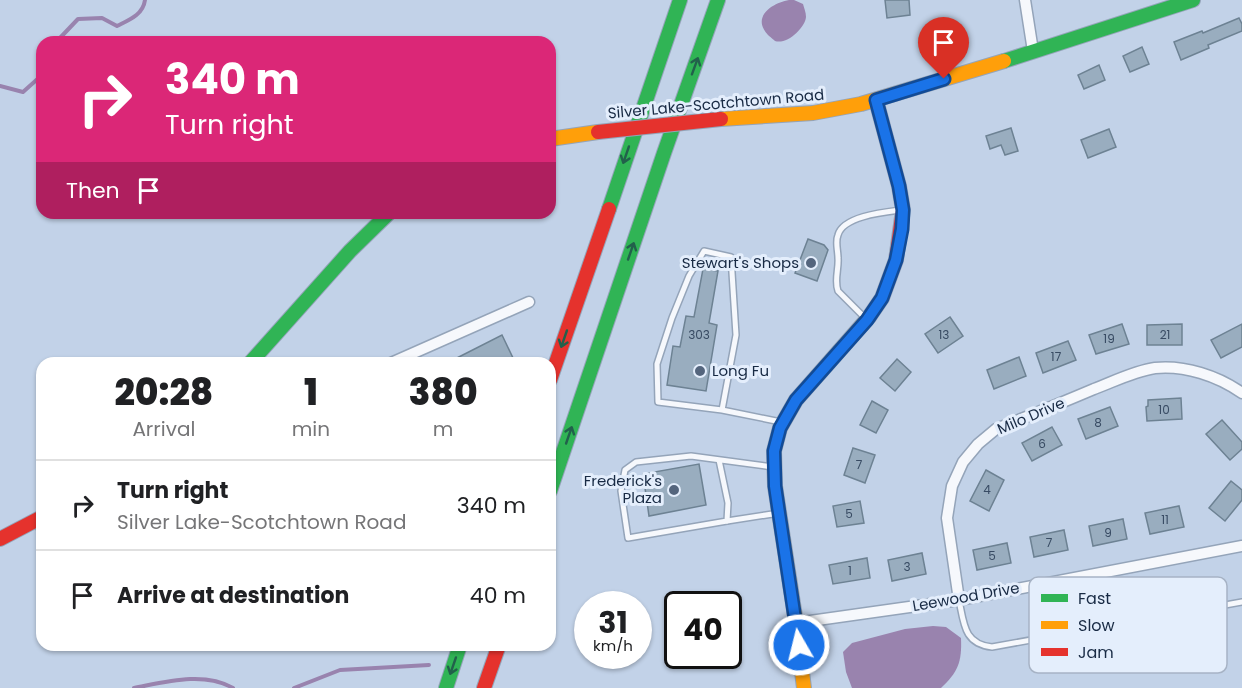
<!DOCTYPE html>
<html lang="en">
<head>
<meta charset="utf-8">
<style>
  :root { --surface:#fff; --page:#f2f2f2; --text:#202124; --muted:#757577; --line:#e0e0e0 }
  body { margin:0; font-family:Poppins,sans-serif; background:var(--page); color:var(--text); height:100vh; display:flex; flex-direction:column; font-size:22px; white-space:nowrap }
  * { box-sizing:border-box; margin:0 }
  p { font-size:20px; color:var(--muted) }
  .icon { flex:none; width:33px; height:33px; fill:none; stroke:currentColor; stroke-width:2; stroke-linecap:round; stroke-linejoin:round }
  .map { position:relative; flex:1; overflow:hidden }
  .sheet { position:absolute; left:36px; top:357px; width:520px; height:294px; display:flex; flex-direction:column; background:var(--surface); border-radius:18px; box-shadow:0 2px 4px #0004 }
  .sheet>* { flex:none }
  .banner { position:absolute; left:36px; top:36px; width:520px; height:183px; border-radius:18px; box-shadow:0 2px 4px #0004; background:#db2777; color:#fff; overflow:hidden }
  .speed { position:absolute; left:574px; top:591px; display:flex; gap:12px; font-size:30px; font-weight:700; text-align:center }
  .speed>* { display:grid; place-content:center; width:78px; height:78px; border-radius:50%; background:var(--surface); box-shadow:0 2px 4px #0004; line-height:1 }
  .speed small { font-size:15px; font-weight:400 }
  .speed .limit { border:3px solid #111; border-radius:9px; background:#fff; color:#111 }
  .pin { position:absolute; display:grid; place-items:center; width:51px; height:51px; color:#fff; margin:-62px -26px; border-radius:50% 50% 50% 0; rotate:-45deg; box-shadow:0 0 6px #0007 }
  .pin .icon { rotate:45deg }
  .me { position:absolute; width:66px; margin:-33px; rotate:352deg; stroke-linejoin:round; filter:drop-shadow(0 0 4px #0008) }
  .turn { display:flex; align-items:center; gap:21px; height:126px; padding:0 30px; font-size:27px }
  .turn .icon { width:78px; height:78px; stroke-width:2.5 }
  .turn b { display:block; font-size:42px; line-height:51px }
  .then { display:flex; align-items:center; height:57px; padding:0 30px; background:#0003; gap:12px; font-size:22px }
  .eta { display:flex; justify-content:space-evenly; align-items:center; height:102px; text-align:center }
  .eta b { font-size:36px; font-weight:800; line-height:42px }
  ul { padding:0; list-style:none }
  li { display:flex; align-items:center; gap:18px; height:90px; padding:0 30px; border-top:2px solid var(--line) }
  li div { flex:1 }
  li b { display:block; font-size:22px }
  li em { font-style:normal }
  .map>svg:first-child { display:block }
</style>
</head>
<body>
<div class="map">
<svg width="1242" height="688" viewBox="0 0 1242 688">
  <rect width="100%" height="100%" fill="#c2d2e8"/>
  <g fill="#9983ae">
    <path d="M789,0H794L803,4C804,8 806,12 806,17C805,28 787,45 775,41C774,40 769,36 768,35C751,17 772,3 789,0Z"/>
    <path d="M933,626L946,627L961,638C962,662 958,672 941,688H852L846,672L843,652L852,643L905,629Z"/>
  </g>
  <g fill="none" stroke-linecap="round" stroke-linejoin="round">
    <g stroke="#9983ae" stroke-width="4">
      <path d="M59,42V39L78,19L102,18L117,26C129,20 143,15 145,0"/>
      <polyline points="0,86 23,92 42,75"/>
      <path d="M134,688C165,682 204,671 233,688"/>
      <polyline points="294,688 340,670 429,665"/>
    </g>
  </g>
  <g fill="#99adbf" stroke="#6d8293" stroke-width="1.5">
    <polygon points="885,0 909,0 910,15 887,18"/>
    <polygon points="1239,18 1242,24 1242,31 1208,45 1209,48 1181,60 1174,42 1202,31 1203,33"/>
    <polygon points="1142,47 1149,64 1130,72 1123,56"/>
    <polygon points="1099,65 1105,80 1084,89 1078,75"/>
    <polygon points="1011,128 1018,151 1005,155 1001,145 990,149 986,136"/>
    <polygon points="1109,129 1116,147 1088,158 1081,140"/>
    <polygon points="808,239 824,245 828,250 817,281 795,273"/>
    <polygon points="703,269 718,271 709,323 717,325 706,391 667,385 673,346 680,347 686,316 694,317"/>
    <polygon points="950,317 963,336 938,353 925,334"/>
    <polygon points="1122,324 1129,344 1096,354 1089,335"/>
    <polygon points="1182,324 1182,345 1147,345 1147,325"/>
    <polygon points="1242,324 1242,347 1221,358 1211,340"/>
    <polygon points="502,335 513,358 503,363 447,363"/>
    <polygon points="1068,341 1076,360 1043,373 1036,353"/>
    <polygon points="1019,357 1026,376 994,389 987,370"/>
    <polygon points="897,359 911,372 895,391 880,378"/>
    <polygon points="1181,398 1182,419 1147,421 1146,407 1148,406 1148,400"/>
    <polygon points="872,401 888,410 876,433 860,425"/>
    <polygon points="1110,407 1118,426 1086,439 1078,419"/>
    <polygon points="1222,420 1242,442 1242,449 1230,460 1206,434"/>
    <polygon points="1052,427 1062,445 1032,461 1022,443"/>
    <polygon points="853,448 875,455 865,483 844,475"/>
    <polygon points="699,464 706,505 649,516 643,474"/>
    <polygon points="986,470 1004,480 989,511 970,501"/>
    <polygon points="1231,481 1242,490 1242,500 1225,521 1209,508"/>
    <polygon points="860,501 864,523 837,527 833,506"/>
    <polygon points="1179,506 1184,527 1150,534 1145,513"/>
    <polygon points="1123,519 1127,539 1093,546 1089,526"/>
    <polygon points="1064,530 1068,550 1034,557 1030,537"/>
    <polygon points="1007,543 1011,563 977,570 973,550"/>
    <polygon points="922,553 926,574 892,581 888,560"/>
    <polygon points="867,558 870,578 833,584 829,565"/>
  </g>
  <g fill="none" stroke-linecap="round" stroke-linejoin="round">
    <g stroke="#94a4b9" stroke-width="8">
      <g id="lane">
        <path d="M866,319L838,291C834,280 839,269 838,258C838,250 835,242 838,235C843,216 885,212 901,210"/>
        <polyline points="722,410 658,402 657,364 672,318 689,276 704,251 731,257 736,335 722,410 781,422"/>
        <polyline points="719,460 728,503 727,521 628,538 621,491 625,470 636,462 691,456 773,467"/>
        <polyline points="727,521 779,513"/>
        <polyline points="36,522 42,534"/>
        <path d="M959,600C964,624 964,644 992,647L1242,602"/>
      </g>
    </g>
    <g stroke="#94a4b9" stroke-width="13">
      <g id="street">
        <polyline points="1025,0 1033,51"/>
        <polyline points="391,363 529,302"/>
        <path d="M959,600L947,518L952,486L963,462L978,444L996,429C1029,416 1061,403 1094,389C1113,382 1134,371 1155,368C1185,365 1218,376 1242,393"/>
        <polyline points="796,623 959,600 1242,546"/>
      </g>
    </g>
    <g stroke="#94a4b9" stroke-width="16">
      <g id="fast">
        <polyline points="1004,61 1193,0"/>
        <polyline points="609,209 680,0"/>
        <polyline points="250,363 350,251 389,213"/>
        <polyline points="550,491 664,153 718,0"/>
        <polyline points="446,688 460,645"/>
      </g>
    </g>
    <g stroke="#94a4b9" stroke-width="16">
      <g id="slow">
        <polyline points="721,119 813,113 861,104 1004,61"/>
        <polyline points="550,139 598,132"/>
        <polyline points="804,688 796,623 775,486 774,451 780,428 796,400 869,317"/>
      </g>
    </g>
    <g stroke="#94a4b9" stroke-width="16">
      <g id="jam">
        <polyline points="869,317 882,298 896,260 903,210 899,186 876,100"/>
        <polyline points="550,380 609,209"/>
        <polyline points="0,539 42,517"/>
        <polyline points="484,688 499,645"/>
      </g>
    </g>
    <use href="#lane" stroke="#f6f8fc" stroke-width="5"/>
    <use href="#street" stroke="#f6f8fc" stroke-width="10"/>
    <use href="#fast" stroke="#30b455" stroke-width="14"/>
    <use href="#slow" stroke="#ff9f0a" stroke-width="14"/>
    <use href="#jam" stroke="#e5322d" stroke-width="14"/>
    <g stroke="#94a4b9" stroke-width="16" stroke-linecap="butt">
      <polyline id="jam-bridge" points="598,132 721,119"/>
    </g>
    <use href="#jam-bridge" stroke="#e5322d" stroke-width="14"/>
  </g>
  <defs><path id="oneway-shaft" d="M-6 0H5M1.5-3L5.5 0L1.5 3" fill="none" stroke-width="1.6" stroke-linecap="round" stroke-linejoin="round" transform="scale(1.5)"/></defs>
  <g stroke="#22614b">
    <use href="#oneway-shaft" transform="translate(695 66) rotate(-70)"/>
    <use href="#oneway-shaft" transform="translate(626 155) rotate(109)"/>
    <use href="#oneway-shaft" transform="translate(631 251) rotate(-71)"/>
    <use href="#oneway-shaft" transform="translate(564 339) rotate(109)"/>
    <use href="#oneway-shaft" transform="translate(569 435) rotate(-71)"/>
    <use href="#oneway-shaft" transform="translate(453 666) rotate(109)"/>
  </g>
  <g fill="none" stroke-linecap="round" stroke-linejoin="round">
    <g stroke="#114b97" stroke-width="15">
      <polyline id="route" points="799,645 779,513 775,486 774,451 780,428 796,400 867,320 882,298 896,260 902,229 903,210 899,186 876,100 944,79"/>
    </g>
    <use href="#route" stroke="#1a73e8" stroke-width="10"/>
  </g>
  <g fill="#54657d" stroke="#e4eefc" stroke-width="2">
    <circle cx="811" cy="263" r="6"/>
    <circle cx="700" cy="371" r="6"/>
    <circle cx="674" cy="490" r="6"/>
  </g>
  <g text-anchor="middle" stroke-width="6" stroke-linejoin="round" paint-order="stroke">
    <g font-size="12" fill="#384b63">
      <text x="699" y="339">303</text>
      <text x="944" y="339">13</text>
      <text x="1165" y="339">21</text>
      <text x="1109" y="343">19</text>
      <text x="1056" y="361">17</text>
      <text x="1164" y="414">10</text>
      <text x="1098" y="427">8</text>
      <text x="1042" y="448">6</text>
      <text x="859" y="469">7</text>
      <text x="987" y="494">4</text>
      <text x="849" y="518">5</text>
      <text x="1165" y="524">11</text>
      <text x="1108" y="537">9</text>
      <text x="1049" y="547">7</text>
      <text x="992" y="560">5</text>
      <text x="907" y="571">3</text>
      <text x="850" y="575">1</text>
    </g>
    <g font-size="15" fill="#182a44" stroke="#e4eefc">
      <text transform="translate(716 104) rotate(-5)" y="5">Silver Lake-Scotchtown Road</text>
      <text transform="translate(1031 416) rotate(-23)" y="5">Milo Drive</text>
      <text transform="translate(966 597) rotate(-10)" y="5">Leewood Drive</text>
    </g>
    <g font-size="15" fill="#182a44" stroke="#e4eefc" text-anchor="end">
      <text x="799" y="268">Stewart's Shops</text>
      <text x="712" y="376" text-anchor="start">Long Fu</text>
      <text x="662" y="486">Frederick's<tspan x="662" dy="17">Plaza</tspan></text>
    </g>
  </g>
  <rect x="1029" y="577" width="198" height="96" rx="9" fill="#e4eefc" stroke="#a7b3c5" stroke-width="1.5"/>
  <rect x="1041" y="594" width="27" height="8" fill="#30b455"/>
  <rect x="1041" y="621" width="27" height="8" fill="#ff9f0a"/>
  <rect x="1041" y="648" width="27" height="8" fill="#e5322d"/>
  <g font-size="16" fill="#182a44">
    <text x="1078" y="604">Fast</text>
    <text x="1078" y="631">Slow</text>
    <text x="1078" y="658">Jam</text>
  </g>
</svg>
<div class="speed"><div>31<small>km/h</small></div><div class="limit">40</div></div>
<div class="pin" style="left:944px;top:79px;background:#d93025"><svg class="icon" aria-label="arrive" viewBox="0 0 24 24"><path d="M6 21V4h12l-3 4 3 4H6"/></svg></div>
<svg class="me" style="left:799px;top:645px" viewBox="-20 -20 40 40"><circle r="17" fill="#1a73e8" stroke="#fff" stroke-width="3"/><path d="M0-11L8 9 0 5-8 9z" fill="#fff"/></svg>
<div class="banner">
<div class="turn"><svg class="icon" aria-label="right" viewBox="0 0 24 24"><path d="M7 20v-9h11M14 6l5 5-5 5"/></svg><div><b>340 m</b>Turn right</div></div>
<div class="then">Then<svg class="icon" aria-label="arrive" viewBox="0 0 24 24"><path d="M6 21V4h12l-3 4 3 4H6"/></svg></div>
</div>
<section class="sheet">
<div class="eta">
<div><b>20:28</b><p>Arrival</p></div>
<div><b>1</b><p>min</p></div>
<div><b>380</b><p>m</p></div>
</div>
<ul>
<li><svg class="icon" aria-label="right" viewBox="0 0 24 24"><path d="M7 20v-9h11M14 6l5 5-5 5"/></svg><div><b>Turn right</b><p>Silver Lake-Scotchtown Road</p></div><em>340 m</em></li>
<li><svg class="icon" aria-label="arrive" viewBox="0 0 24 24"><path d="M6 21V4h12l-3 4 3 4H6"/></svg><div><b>Arrive at destination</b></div><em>40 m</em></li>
</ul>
</section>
</div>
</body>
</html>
